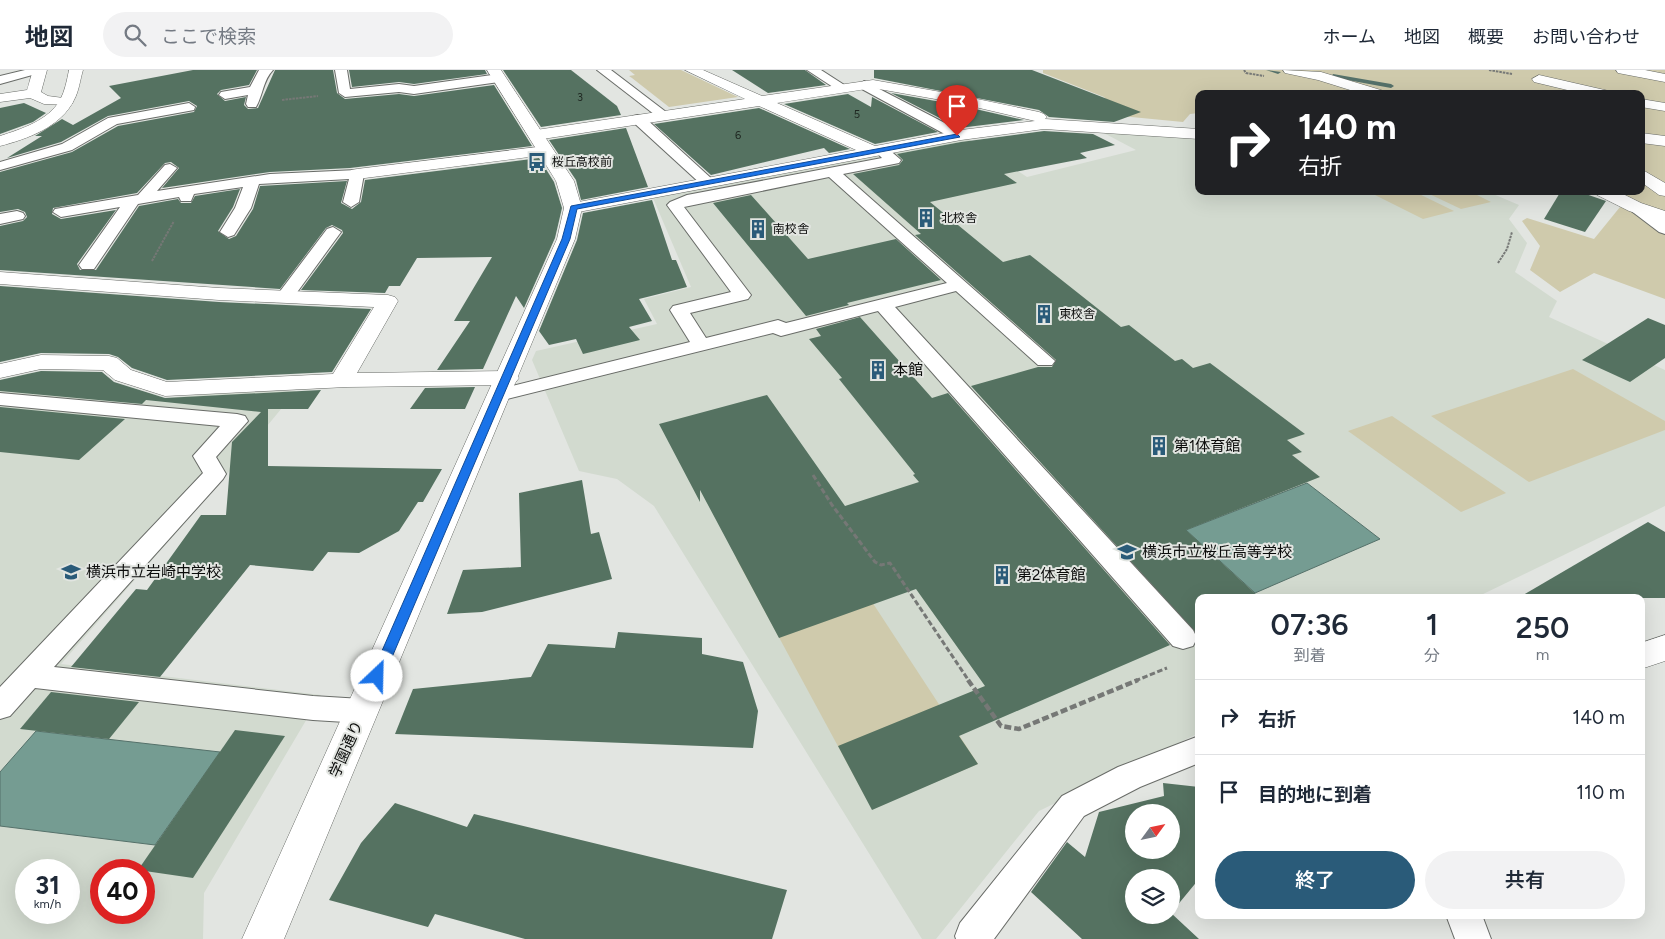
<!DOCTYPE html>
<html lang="ja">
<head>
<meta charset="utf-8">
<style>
  :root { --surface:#fff; --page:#f2f2f3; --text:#1f2937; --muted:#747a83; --line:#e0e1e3; --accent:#2a5b79 }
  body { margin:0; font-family:Figtree,"Noto Sans JP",sans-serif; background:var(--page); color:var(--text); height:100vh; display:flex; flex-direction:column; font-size:19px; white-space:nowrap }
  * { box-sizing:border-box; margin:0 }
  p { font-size:16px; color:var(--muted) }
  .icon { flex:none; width:28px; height:28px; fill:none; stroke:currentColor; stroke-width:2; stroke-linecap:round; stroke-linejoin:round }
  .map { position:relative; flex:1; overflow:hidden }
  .drawer { position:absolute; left:1195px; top:524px; width:450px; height:325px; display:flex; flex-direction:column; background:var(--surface); border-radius:10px; box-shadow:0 5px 20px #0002 }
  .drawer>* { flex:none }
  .hud { position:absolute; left:1195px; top:20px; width:450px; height:105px; border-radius:10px; box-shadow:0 5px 20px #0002; background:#202124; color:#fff; overflow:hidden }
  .needle { width:32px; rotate:57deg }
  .buttons { position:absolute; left:1125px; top:734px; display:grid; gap:10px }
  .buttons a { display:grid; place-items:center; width:55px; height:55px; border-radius:50%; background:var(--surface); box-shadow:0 5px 20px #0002; font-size:25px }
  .speed { position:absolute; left:15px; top:789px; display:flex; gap:10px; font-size:25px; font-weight:700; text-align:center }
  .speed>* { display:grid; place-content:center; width:65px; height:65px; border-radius:50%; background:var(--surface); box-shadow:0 5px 20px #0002; line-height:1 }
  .speed small { font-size:12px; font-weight:400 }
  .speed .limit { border:8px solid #d22; background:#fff; color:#111 }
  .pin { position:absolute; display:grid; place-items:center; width:42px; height:42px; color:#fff; margin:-51px -21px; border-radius:50% 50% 50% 0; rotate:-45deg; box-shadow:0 0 5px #0007 }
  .pin .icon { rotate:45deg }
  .me { position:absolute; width:55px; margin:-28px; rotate:24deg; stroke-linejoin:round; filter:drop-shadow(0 0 4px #0008) }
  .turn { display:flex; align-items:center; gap:18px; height:105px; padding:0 20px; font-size:22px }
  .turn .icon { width:65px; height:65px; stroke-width:2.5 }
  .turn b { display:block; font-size:35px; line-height:42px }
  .eta { display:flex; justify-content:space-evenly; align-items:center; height:85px; text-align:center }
  .eta b { font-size:30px; font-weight:600; line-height:35px }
  .action { display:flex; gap:10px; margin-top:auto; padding:10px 20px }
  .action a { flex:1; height:58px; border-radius:30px; background:var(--accent); color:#fff; font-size:20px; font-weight:600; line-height:58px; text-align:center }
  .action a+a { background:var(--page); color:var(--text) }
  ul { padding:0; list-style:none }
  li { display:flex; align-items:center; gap:15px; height:75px; padding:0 20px; border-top:1px solid var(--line) }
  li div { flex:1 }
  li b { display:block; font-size:19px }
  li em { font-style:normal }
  header { display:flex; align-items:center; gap:30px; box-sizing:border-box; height:70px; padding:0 25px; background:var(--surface); border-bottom:1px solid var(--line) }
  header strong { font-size:24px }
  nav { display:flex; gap:28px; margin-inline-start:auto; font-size:18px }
  .search { width:350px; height:45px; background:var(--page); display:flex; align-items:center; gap:12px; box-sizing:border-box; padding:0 18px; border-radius:28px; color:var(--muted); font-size:19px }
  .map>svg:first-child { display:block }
</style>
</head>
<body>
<header>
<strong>地図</strong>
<div class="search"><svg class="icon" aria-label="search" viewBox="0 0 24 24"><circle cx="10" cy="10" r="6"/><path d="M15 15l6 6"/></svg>ここで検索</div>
<nav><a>ホーム</a><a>地図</a><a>概要</a><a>お問い合わせ</a></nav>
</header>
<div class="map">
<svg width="1665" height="869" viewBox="0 0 1665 869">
  <rect width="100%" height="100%" fill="#e2e5e1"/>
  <g fill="#d2dacf" fill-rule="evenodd">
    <polygon points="1100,61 1199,69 1199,121 1486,121 1519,135 1509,149 1527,173 1515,202 1557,231 1549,247 1665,300 1665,436 1477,527 1199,528 1199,663 1039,741 936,869 922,869 654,436 617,409 579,401 532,290 536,281 657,254 644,229 691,217 653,128 967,68 1027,107 1136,80"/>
    <path d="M31,303L98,307L149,330L236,321H296L223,409L61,594L321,625L204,823L203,869H0V310ZM26,800H69V842H26ZM101,800H144V842H101Z"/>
  </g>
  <g fill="#cfcaac">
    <polygon points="629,0 681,0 738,27 669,37 632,8 629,6 635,5"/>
    <polygon points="1043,0 1665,0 1665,144 1609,121 1641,121 1641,24 1199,24 1199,43 1190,44 1183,52 1121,46 1104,27 1043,3"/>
    <polygon points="1367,121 1413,121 1454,141 1423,149"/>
    <polygon points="1423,121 1469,121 1491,132 1461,139"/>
    <polygon points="1620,137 1634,141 1665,162 1665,229 1594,203 1560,222 1530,200 1540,176 1522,151 1527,148 1594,169"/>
    <polygon points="1573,299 1665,351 1665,360 1529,412 1431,346"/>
    <polygon points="1392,346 1506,423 1461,442 1348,361"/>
    <polygon points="825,460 978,694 872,739 736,488"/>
  </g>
  <g fill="#759c92" stroke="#55716a">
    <polygon points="1307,413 1380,469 1255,523 1186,460"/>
    <polygon points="36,661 220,682 155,775 0,756 0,702"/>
  </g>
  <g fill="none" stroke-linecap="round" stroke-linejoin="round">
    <g fill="#55716a" fill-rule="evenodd">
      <polygon points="1266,0 1281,2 1278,4"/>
      <polygon points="1333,4 1391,14 1394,16 1391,18 1331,7"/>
    </g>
  </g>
  <g fill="#557261" fill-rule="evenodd">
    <polygon points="193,0 257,0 249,15 221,20 217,24 225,31 246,27 244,35 248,39 258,38 275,0 333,0 337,23 345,29 399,24 414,26 494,15 532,76 350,98 270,102 162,118 179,98 171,92 165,93 137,123 53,138 52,144 61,149 116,140 77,194 80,200 96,200 139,136 178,129 181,133 191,133 195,126 240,119 233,137 218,161 229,169 236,166 253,139 260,116 347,111 341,133 352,139 361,132 365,110 539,88 554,112 562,138 555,168 524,238 516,226 483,299 437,300 470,251 454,251 492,187 417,188 400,216 389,216 385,223 301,220 343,163 342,160 332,155 326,158 280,219 0,200 0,156 23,151 27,147 25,142 18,139 0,142 0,102 72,82 118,56 194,42 197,36 189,31 108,46 61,72 7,88 42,66 35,66 62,49 73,55 121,28 109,16"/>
    <polygon points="349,0 485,0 487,4 414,14 399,12 352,17"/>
    <polygon points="503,0 571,0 617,36 621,45 541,57"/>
    <polygon points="732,0 805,0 826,15 768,23"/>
    <polygon points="874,0 1032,0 1141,42 1114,52 1049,47 1039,40 874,8"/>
    <polygon points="891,23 958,35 1024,50 959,58"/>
    <polygon points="848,24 871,37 872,27 938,62 875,74 784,34"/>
    <polygon points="24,33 46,43 33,52 0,64 0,38"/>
    <polygon points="759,38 850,79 829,83 824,78 711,105 654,54"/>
    <polygon points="626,58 648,117 581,130 576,110 549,70"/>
    <polygon points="1044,61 1093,64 1115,75 1080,83 1087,88 1004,104 1017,113 930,132 1003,192 1030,185 1121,257 1129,255 1175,291 1182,289 1193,298 1210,293 1305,364 1287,370 1302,382 1292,385 1320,407 1186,460 1260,528 1199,528 1199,563 1197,564 971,316 1038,297 1052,297 1056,290 915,165 921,164 853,104 899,95 903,90 897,84 961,72"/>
    <polygon points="1561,121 1577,121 1606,131 1585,162 1544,149"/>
    <polygon points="751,125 808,189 896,169 941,210 847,233 849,235 806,246 713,133"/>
    <polygon points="652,130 672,190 676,190 687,217 639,229 652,251 629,257 640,270 583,284 576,269 549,275 539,261 577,170 583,143"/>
    <polygon points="0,216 219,232 371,239 332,302 167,310 132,298 118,287 109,284 41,283 0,292"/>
    <polygon points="860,247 932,328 948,323 1170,575 959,666 978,694 872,740 838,676 985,616 916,519 779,568 700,420 700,432 659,354 767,325 845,436 919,412 913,405 915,404 839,309 842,308 809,269 821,266 816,259"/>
    <polygon points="1648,248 1665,255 1665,288 1630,312 1582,290"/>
    <polygon points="41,301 102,302 114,312 165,328 321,320 308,339 268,339 268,396 442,399 423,432 418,432 399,461 359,483 328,482 313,501 250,495 160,607 71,597 136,519 147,520 201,445 226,445 232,372 261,342 146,330 142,334 0,321 0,310"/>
    <polygon points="475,317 465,339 410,339 425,318"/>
    <polygon points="0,337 125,349 79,390 0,382"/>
    <polygon points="582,410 591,464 599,462 612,509 482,542 447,544 463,500 521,497 519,423"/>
    <polygon points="1648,452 1665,462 1665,528 1518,528"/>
    <polygon points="618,562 702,568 702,584 743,592 758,641 753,678 395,664 413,619 531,607 548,574 615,578"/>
    <polygon points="51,622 139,632 109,669 20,659"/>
    <polygon points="235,660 285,666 193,808 138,800"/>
    <path d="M1163,713L1199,717V809L1171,843V808H1134V845H1171V843L1199,869H1082L1031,822L1067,772L1085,787L1099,742L1164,726ZM1134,742H1171V780H1134Z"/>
    <polygon points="395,733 467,757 474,744 787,820 772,869 525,869 435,844 428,857 329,830 361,773"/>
  </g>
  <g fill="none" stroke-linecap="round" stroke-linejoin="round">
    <g stroke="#696c68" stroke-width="2">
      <g id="service">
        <polygon points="25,0 45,0 43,2 0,14 0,6"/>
        <path d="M259,0H273C263,10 263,25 256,37H248L246,34L248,25L225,29L219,25L221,22L250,17Z"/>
        <polygon points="335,0 347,0 350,19 399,14 414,16 499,4 505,8 499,12 414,24 399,22 345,27 339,23"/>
        <polygon points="597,0 611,0 670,45 669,48 659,48"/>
        <polygon points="807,0 821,0 849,18 843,22 839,21"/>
        <polygon points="864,11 962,62 964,65 962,68 952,68 860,18 858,15"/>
        <polygon points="189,33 195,37 194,40 117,54 72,80 0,100 0,92 62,74 108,48"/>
        <polygon points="638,45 643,46 713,110 715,113 713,116 703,116 633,52 631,49 633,46"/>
        <path d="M881,76L886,77L901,90L899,93L843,104L1055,291L1052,295H1038L956,221L895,237L1193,560L1197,568L1193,576L1183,579L1173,576L878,241L781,266L773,263L499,331L492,329L489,325L492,321L690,272L670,240L673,236L731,222L667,135L670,132L687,125L882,88L874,80ZM829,107L947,213L786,253L778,250L706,268L690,243L748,229L751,225L684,137Z"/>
        <polygon points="170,94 177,98 157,121 270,104 357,100 364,104 359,132 351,137 343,132 349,109 259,114 251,138 234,165 228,167 220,162 235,138 243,117 194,124 191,131 181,131 179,127 138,134 94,199 82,199 79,195 120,137 61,147 53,142 55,139 138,125 165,95"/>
        <polygon points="1635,132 1640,134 1665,151 1665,164 1659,162 1630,140 1627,137"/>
        <polygon points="17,141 23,143 25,146 23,149 0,154 0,144"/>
        <polygon points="333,157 341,162 290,232 278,232 275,228 278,224 327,159"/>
        <polygon points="0,323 237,344 245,346 248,351 216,387 226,404 223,409 54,597 313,626 362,629 372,632 377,641 372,650 362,653 313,650 35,618 10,646 0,649 0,617 203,403 193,386 220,356 0,335"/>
        <polygon points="1199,666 1199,693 1140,717 1084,746 994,869 956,869 955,866 960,853 1062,726 1118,697"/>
        <polygon points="1446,845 1482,845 1491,869 1455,869"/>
      </g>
    </g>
    <g stroke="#696c68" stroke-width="1">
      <g id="pedestrian">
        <polygon points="1283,0 1321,2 1384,21 1386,24 1363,24 1318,10 1285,3"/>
        <polygon points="1539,5 1609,21 1611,24 1584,24 1534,12 1532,9"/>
        <polygon points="1641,29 1665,33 1665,41 1641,37"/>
        <polygon points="1641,63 1665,66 1665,76 1641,73"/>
        <polygon points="1641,99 1665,113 1665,126 1659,125 1641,112"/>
      </g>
    </g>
    <g stroke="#696c68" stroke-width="1">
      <g id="minor">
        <polygon points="33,0 47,0 41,22 48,26 71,29 73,32 71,35 44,34 30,28 0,32 0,24 27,20"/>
        <path d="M685,0H703L762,26L873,10L958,25L1039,42L1044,44L1047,47L1045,49L1199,59V69L1044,59L961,70L573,143L567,142L564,138L567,134L573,133L856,80L759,36L536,70L528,65L536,60L745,29ZM873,18L958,33L1035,51L961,60L875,76L777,33Z"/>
        <polygon points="546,76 554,81 552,84 357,109 351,108 349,104 351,100 357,99"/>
        <polygon points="1594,121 1617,121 1641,133 1665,141 1665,152 1629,141 1597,125"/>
        <polygon points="0,202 219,218 388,225 395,227 398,231 357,303 507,301 515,303 519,308 515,313 507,315 347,317 165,326 115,310 103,300 41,299 0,308 0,294 41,285 109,286 117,288 131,300 167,312 333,304 374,237 219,230 0,214"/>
        <polygon points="1665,565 1665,591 1641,599 1641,573"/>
      </g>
    </g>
    <g stroke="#696c68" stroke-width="1">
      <g id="tertiary">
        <path d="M69,0H83C80,10 79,21 74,30C61,57 27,69 0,76V66C21,59 48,51 60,30C65,21 67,10 69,0Z"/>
        <polygon points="487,0 501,0 574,111 582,138 575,169 284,869 242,869 557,169 564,138 556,111"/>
        <polygon points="1616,0 1645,0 1665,4 1665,12 1618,3"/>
      </g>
    </g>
    <g stroke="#767876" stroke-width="2" stroke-dasharray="2.5 1" stroke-linecap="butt">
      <polyline points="1244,0 1246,3 1264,6"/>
      <polyline points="1489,0 1512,4"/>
      <polyline points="282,30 318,26"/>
      <polyline points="152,191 174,151"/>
      <polyline points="1498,193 1507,179 1512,162"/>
    </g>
    <g stroke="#767876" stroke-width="3" stroke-dasharray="5.5 2.5" stroke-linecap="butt">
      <polyline points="813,405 832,435 875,492 881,495 890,493 969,611"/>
      <polyline points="1135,611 1167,598"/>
    </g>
    <polyline stroke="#767876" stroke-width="4.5" stroke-dasharray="7 3" stroke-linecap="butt" points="968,610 1001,656 1019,659 1138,610"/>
    <use href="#service" fill="#fff" fill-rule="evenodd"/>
    <use href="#pedestrian" fill="#fff" fill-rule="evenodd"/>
    <use href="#minor" fill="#fff" fill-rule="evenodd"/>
    <use href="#tertiary" fill="#fff" fill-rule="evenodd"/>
  </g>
  <polygon fill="#1a73e8" stroke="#114b97" points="957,64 960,67 577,139 570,169 384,606 382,610 373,610 371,606 562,169 571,136"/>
  <defs>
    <g id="bus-bare" transform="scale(1.5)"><path d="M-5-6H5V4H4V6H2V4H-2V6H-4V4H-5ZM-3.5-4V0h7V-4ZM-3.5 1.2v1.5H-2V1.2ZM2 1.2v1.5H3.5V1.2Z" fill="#2a5b79" stroke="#e2e5e1" stroke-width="2.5" paint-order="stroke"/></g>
    <g id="building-bare" transform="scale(1.5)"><path d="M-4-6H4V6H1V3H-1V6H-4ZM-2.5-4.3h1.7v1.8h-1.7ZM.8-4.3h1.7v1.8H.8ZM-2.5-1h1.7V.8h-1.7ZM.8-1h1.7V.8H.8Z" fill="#2a5b79" stroke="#e2e5e1" stroke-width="2.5" paint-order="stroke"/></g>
    <g id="school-bare" transform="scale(1.5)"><path d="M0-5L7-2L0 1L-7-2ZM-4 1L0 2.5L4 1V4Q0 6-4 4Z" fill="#2a5b79" stroke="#e2e5e1" stroke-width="2.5" paint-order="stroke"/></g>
  </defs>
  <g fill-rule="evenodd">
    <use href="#bus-bare" x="537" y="92"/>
    <use href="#building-bare" x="926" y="148"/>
    <use href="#building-bare" x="758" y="159"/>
    <use href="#building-bare" x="1044" y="244"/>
    <use href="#building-bare" x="878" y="300"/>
    <use href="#building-bare" x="1159" y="376"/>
    <use href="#school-bare" x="1127" y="482"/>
    <use href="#school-bare" x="71" y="502"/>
    <use href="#building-bare" x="1002" y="505"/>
  </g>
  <g text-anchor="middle" stroke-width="4" stroke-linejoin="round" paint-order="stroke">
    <g font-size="11" fill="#1e2620">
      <text x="580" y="31">3</text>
      <text x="857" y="48">5</text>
      <text x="738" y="69">6</text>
    </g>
    <g font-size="12" fill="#0b0c0b" stroke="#e2e5e1" text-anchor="start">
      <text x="552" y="96">桜丘高校前</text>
      <text x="941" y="152">北校舎</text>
      <text x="773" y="163">南校舎</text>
      <text x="1059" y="248">東校舎</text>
    </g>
    <g font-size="15" fill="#0b0c0b" stroke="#e2e5e1" text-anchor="start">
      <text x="893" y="305">本館</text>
      <text x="1174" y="381">第1体育館</text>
      <text x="1142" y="487">横浜市立桜丘高等学校</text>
      <text x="86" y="507">横浜市立岩崎中学校</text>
      <text x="1017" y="510">第2体育館</text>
    </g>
    <g font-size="15" fill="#0b0c0b" stroke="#e2e5e1">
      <text transform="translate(346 679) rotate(-66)" y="5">学園通り</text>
    </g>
  </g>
</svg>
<div class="buttons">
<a><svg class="needle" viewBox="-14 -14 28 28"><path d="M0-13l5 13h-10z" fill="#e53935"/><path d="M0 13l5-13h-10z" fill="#747a83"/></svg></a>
<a><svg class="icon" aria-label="layers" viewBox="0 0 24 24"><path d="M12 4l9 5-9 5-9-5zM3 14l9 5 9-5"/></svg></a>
</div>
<div class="speed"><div>31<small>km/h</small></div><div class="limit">40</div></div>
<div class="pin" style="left:957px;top:66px;background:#d93025"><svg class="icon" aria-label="arrive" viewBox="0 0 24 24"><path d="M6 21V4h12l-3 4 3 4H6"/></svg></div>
<svg class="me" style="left:377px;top:606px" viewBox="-20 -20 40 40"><circle r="19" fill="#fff"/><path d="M0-13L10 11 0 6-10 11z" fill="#1a73e8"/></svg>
<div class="hud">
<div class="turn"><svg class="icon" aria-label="right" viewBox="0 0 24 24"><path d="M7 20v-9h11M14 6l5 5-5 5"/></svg><div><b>140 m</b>右折</div></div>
</div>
<section class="drawer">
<div class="eta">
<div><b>07:36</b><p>到着</p></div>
<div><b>1</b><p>分</p></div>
<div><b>250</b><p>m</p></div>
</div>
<ul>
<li><svg class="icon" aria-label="right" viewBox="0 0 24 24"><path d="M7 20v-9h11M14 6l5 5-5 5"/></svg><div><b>右折</b></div><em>140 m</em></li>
<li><svg class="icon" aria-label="arrive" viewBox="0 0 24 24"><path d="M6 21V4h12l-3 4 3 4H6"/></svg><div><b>目的地に到着</b></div><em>110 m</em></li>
</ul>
<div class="action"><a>終了</a><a>共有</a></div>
</section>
</div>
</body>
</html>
